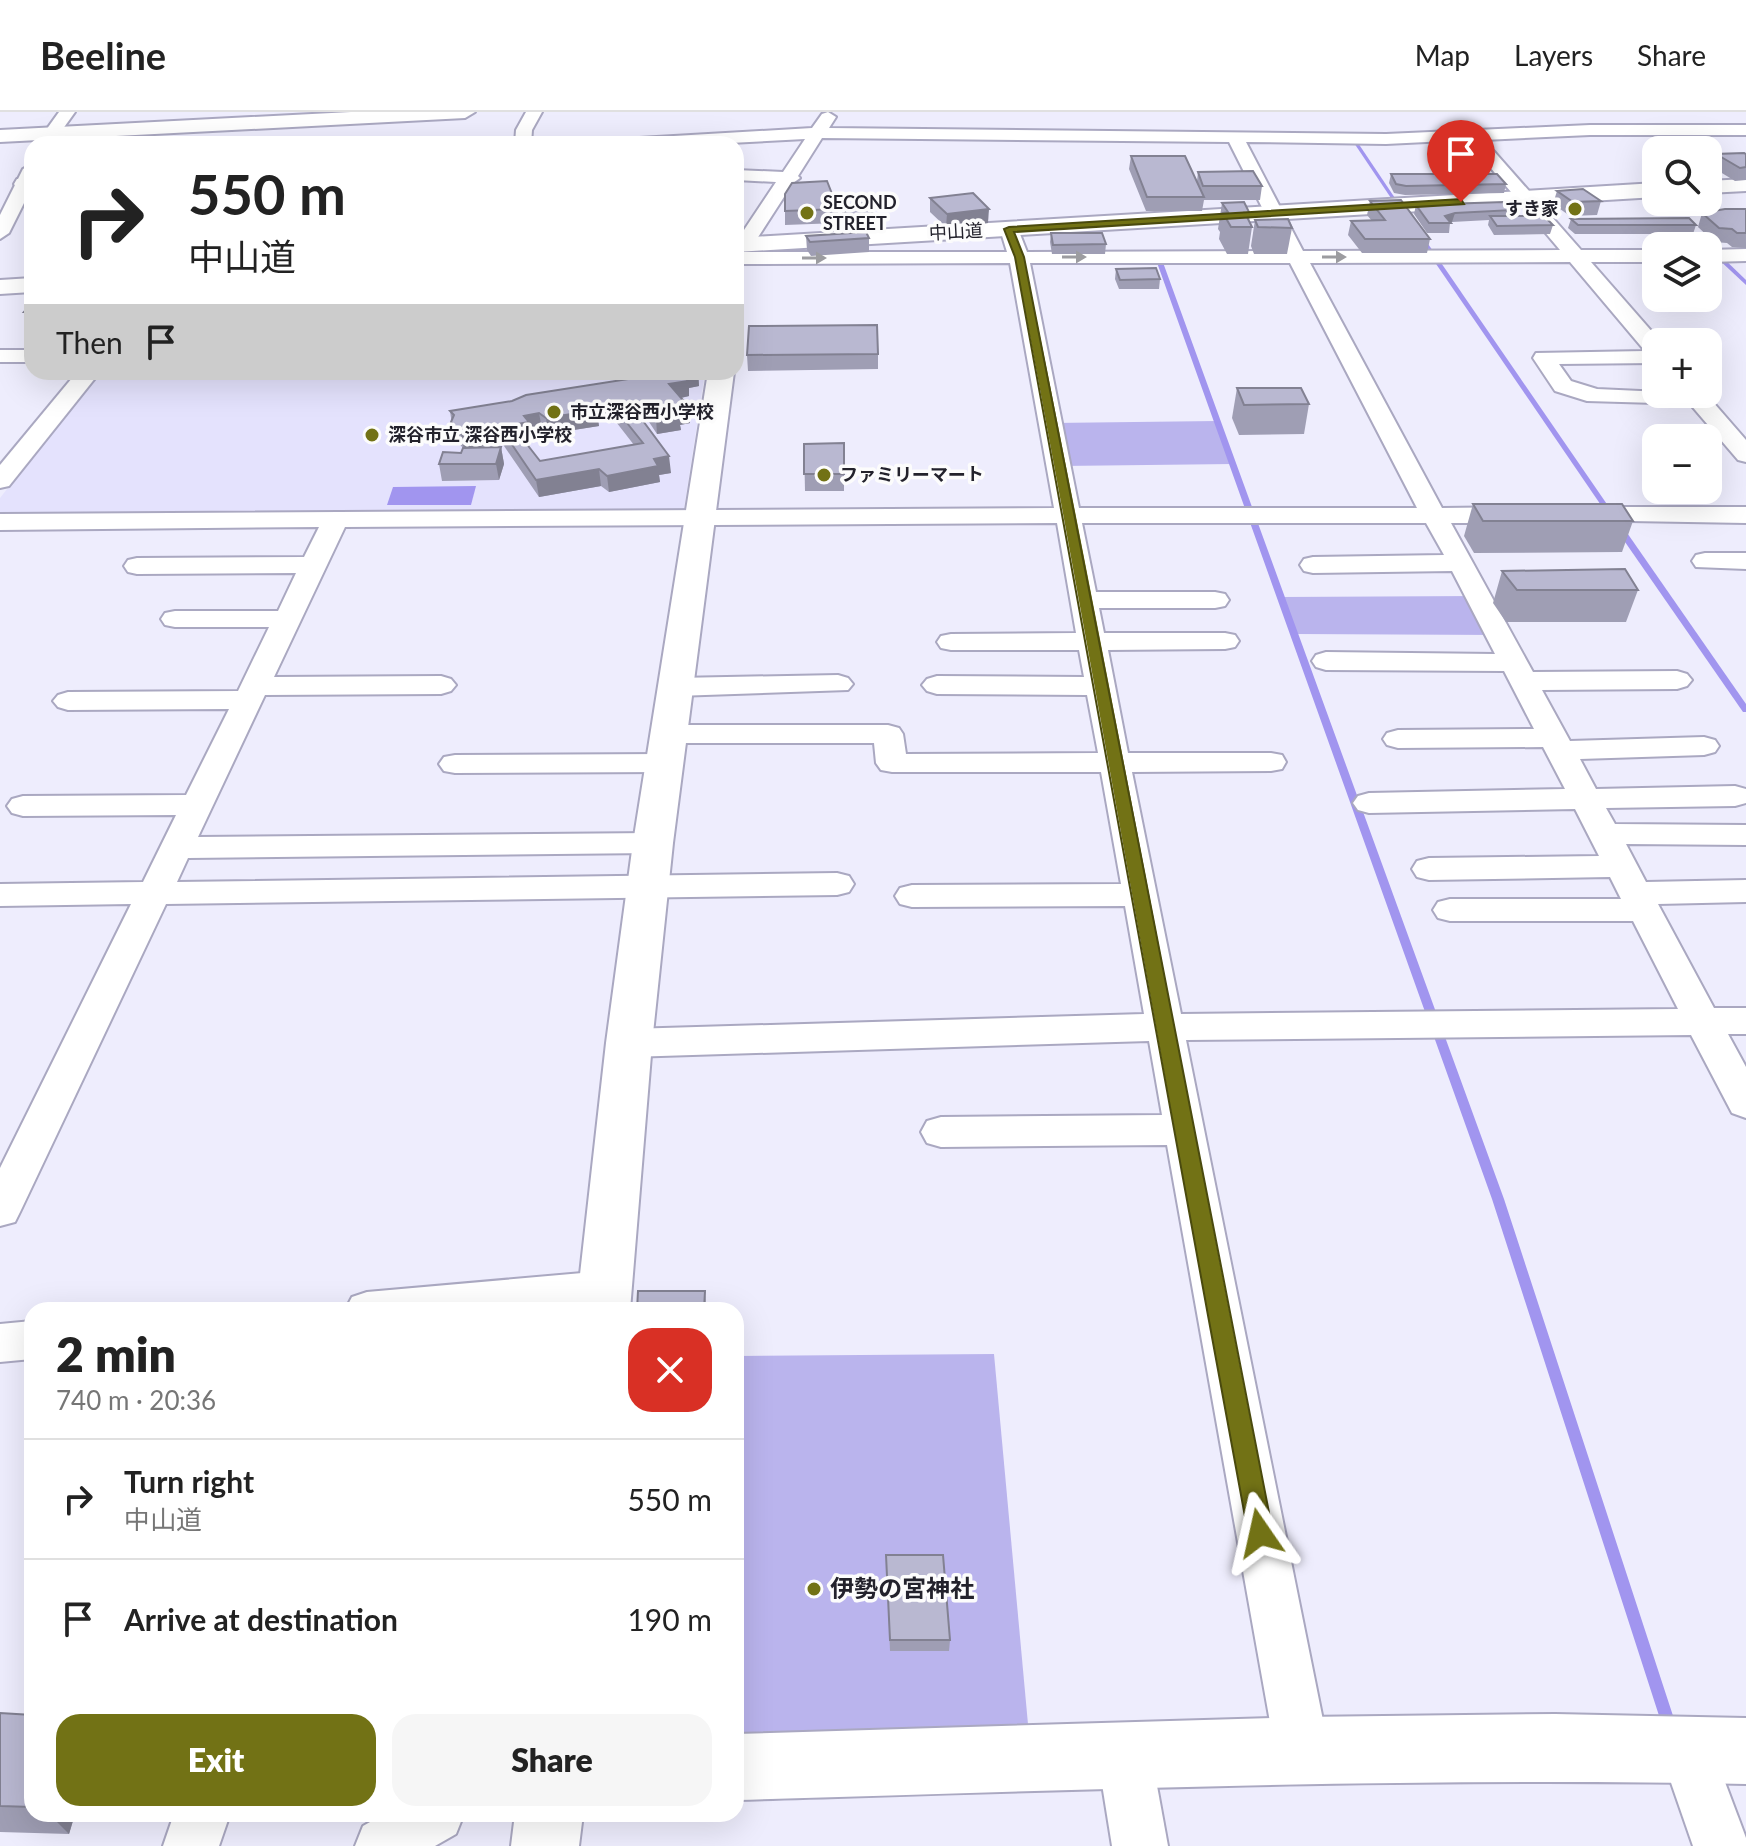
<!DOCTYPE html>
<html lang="en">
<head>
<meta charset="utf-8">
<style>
  :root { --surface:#fff; --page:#f6f6f6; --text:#222; --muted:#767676; --line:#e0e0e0; --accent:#727215 }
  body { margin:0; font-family:Lato,"Noto Sans JP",sans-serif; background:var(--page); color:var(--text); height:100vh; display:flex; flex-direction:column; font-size:30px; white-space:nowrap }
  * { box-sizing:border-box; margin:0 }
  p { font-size:26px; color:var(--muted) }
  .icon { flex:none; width:44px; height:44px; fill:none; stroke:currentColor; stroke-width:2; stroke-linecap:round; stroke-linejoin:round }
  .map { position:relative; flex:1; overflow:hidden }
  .panel { position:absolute; left:24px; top:1190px; width:720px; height:520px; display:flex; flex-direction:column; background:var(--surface); border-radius:24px; box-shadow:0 8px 32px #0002 }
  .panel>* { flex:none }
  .hud { position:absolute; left:24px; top:24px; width:720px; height:244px; border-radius:24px; box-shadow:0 8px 32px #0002; background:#fff; color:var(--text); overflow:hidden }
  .tools { position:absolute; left:1642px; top:24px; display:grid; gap:16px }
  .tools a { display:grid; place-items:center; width:80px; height:80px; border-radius:16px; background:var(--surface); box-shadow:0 8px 32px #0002; font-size:40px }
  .pin { position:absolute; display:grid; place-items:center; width:68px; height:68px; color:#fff; margin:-82px -34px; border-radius:50% 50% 50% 0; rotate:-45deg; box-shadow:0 0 8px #0007 }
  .pin .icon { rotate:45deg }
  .me { position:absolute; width:88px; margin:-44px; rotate:349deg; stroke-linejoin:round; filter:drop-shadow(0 0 6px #0008) }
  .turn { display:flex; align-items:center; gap:28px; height:168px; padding:0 32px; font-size:36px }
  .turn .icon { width:104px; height:104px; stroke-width:2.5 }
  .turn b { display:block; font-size:56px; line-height:68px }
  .then { display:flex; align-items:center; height:76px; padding:0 32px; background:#0003; gap:16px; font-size:30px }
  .round { display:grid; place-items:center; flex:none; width:84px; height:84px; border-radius:24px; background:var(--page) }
  .overview { display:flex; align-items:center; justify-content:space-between; height:136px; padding:0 32px }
  h1 { font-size:48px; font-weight:800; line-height:60px }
  .action { display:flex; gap:16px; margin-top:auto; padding:16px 32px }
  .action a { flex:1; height:92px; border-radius:24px; background:var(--accent); color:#fff; font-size:32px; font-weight:800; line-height:92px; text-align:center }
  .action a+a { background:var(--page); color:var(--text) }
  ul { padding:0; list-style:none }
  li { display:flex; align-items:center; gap:24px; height:120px; padding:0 32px; border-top:2px solid var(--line) }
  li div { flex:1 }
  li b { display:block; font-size:30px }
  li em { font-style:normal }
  header { display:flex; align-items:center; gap:48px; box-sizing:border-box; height:112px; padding:0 40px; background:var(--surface); border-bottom:2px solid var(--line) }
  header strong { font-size:38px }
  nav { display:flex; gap:44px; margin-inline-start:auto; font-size:28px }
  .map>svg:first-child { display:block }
</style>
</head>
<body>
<header>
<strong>Beeline</strong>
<nav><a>Map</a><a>Layers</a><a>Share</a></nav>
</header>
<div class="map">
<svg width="1746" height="1734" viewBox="0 0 1746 1734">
  <rect width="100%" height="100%" fill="#eeedfd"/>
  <polygon fill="#e4e2fd" points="99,260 705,260 684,397 0,401 0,386"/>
  <g fill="#bab4ed">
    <polygon points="1217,309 1233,352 1061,354 1052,311"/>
    <polygon points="1478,484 1499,523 1295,522 1281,485"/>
    <polygon points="994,1242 1031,1645 736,1655 736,1244"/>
  </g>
  <polygon fill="#a195ef" points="476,374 471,393 387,393 393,375"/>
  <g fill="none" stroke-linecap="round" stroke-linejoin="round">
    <g fill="#a195ef" fill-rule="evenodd">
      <polygon points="1350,25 1354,25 1403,98 1399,98"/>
      <polygon points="1420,126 1424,126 1613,401 1611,402 1607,402 1419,127"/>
      <polygon points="1158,143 1161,145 1504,1087 1677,1616 1675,1621 1670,1623 1665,1621 1663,1616 1492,1087 1155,145"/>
      <polygon points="1716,143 1720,143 1746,168 1746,173 1716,145"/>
      <polygon points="1617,415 1623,415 1746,592 1746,600 1743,600 1616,417"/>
    </g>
    <g stroke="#aaa8c1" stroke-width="4">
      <g id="street">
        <polygon points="59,0 75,0 52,32 36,32"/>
        <polygon points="526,0 542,0 532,18 531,32 515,32 516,18"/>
        <path d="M828,0L836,5L829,16L1386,22L1590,13H1746V23H1590L1484,28L1581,138H1656V150H1591L1661,230H1656V251L1559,252L1571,269L1597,277L1706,282L1746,328V350L1738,348L1690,292L1587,289L1555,279L1533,246L1536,241L1645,239L1570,150L1310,151L1442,396L1520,395L1529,398L1533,403L1529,408L1520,411H1451L1533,560L1677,559L1687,562L1692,568L1687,574L1677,577L1542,578L1570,629L1704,625L1715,628L1719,634L1715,640L1704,643L1580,647L1596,677L1735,674L1746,677V691L1735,694L1606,696L1615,712L1746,713V733L1626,732L1646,770L1746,768V790L1658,792L1714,896H1746V922H1728L1746,955V1006L1732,1001L1691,923L1186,928L1329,1638L1321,1657L1302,1665L1283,1657L1275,1638L1167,1033L941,1035L927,1031L921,1020L927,1009L941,1005L1162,1003L1149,929L629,945L616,941L610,931L616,921L629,917L1144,902L1125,794L912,795L900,792L895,784L900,776L912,773L1121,772L1101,660H892L881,658L876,651L874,631H669L658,628L654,622L658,616L669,613H888L899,616L903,622L906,642L1098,641L1087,583L937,582L927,579L922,573L927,567L937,564L1084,565L1079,538H951L941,536L937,530L941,524L951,522L1076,521L1057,411L345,415L274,565L441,564L451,567L456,573L451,579L441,582L265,583L198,725L653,721L665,724L669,731L665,738L653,741L188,746L177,770L837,761L849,764L854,772L849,780L837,783L166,792L21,1098L15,1110L0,1114V1056L131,792L0,794V772L143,770L176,703L23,704L12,701L7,694L12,687L23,684L186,683L229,597L68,598L58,595L53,589L58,583L68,580L238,579L269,515H175L165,513L161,507L165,501L175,499H278L296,461L137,462L128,460L124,454L128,448L137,446L304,445L319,415L0,418V402L1054,396L1010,151L736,152V140H1007L1000,117L1009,111L1018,117L1027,140L1284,139L1229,30L822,26L798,64L800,66L793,71L751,136H737L736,130L776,70L736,68V58L783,60L805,27L711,32H614L622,27L812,16L822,2ZM1467,28L1560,138L1303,139L1246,30L1386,32ZM1030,151H1290L1417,396H1079ZM1082,411H1426L1444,443L1313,445L1304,447L1300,453L1304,459L1313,461L1452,459L1495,542L1326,540L1316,543L1312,549L1316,555L1326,558L1504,559L1534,617L1398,618L1387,621L1383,627L1387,633L1398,636L1543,635L1565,677L1369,681L1358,684L1353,691L1358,698L1369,701L1575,697L1599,744L1429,746L1417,749L1412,757L1417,765L1429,768L1610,765L1621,787H1450L1438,790L1433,798L1438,806L1450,809H1633L1678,897L1181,902L1132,660L1271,659L1282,657L1286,650L1282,643L1271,641H1128L1108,538L1225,537L1235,535L1239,529L1235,523L1225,521H1104L1099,496H1215L1225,494L1229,488L1225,482L1215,480H1096Z"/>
        <polygon points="32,52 32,75 9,121 0,127 0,103 23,57"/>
        <polygon points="1746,137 1746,149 1708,150 1708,138"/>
        <rect x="0" y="238" width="32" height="12"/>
        <polygon points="77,260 100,260 9,374 0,376 0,353"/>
        <polygon points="1580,395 1746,395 1746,411 1571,408 1567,403 1571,398"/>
        <polygon points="1705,441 1746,441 1746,457 1696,455 1692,449 1696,443"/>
        <polygon points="838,563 848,566 853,572 848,578 676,584 666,581 661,575 666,569 676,566"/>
        <polygon points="665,642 676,644 681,651 676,658 665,660 455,661 444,659 439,652 444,645 455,643"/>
        <polygon points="605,1159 620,1164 627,1177 620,1190 605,1195 571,1198 345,1198 352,1185 367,1180"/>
        <polygon points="32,1209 32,1247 0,1250 0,1212"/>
        <polygon points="1686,1609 1705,1617 1746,1726 1746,1734 1693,1734 1659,1636 1667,1617"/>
        <polygon points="1124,1614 1143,1622 1151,1641 1168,1734 1112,1734 1097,1641 1105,1622"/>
        <polygon points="174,1702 230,1702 219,1734 163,1734"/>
        <polygon points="384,1702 464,1702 456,1722 435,1734 355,1734 363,1714"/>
      </g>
    </g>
    <g stroke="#aaa8c1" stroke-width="4">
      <g id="secondary">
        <polygon points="351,0 475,0 465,6 0,30 0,18"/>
        <polygon points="32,66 32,78 17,77 14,72 17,67"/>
        <polygon points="708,260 734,260 673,731 652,931 630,1198 576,1198 606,931 633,731"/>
        <path d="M1555,1602L1746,1606V1672C1409,1665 1073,1678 736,1688V1622L1302,1605Z"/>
        <polygon points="515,1702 583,1702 579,1734 511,1734"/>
      </g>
    </g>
    <g stroke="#aaa8c1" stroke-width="4">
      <g id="highway">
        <polygon points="1746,67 1746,79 1708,81 1708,69"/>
        <polygon points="1656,71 1656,85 736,140 736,126"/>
        <polygon points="32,166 32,180 0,182 0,168"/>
      </g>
    </g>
    <use href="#street" fill="#fff" fill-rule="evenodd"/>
    <use href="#secondary" fill="#fff" fill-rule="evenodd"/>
    <use href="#highway" fill="#fff" fill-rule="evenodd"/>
  </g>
  <g fill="#9f9eb4" fill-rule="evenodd">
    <polygon points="1716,42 1746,42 1746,68 1735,69 1712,55"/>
    <polygon points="1131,44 1197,69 1198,60 1262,74 1260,88 1204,88 1202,99 1146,99 1129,57"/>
    <polygon points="1391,62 1506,72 1504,81 1405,83 1394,81 1389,71"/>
    <polygon points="1557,79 1601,89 1597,103 1570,104 1553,92"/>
    <polygon points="930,86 988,111 946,115 930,100"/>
    <polygon points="1370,89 1430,127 1427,141 1362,141 1348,123 1351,109 1372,109 1367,103"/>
    <polygon points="1222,91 1250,102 1249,109 1252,115 1248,142 1227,142 1219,127 1220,120 1218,117"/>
    <polygon points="842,93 874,104 874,113 847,115 842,102"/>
    <polygon points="1416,93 1514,98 1512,104 1553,113 1550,122 1494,123 1488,113 1489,108 1452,110 1450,111 1449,121 1427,121 1414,102"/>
    <polygon points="838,97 838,111 785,113 785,99"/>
    <polygon points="1746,97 1746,136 1732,135 1727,131 1714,130 1698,115 1702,101"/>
    <polygon points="1571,107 1696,113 1693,122 1575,122 1568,116"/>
    <polygon points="1255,108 1292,116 1287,142 1254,142 1251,134"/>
    <polygon points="1051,121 1106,132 1105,142 1052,142 1050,130"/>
    <polygon points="806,124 869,126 869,140 811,144 807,138"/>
    <polygon points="1116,157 1160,167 1159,177 1119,177 1115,167"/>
    <polygon points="32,191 32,210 27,210 24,200"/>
    <polygon points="878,242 878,257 748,259 747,243"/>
    <path d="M540,260H654L653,263L659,262L657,260H698L699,274L689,276V284L681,286L690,311L680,313L681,318L657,322L647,307L643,308L671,361L659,363L660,370L609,380L601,374L539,385L502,331L474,336L501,335L504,352L499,368L442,369L439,352L461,341L463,336L454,326L450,299L512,289L642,265H541ZM613,306L634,333L540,349L523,327L532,326L530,319L542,317L548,322L599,314L598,308Z"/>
    <polygon points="1237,276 1309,292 1304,322 1239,323 1232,306"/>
    <polygon points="844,331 844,379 805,379 804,332"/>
    <polygon points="1473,392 1633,409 1622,440 1474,441 1464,424"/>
    <polygon points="1502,459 1638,478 1626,510 1506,510 1493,491"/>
    <polygon points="886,1443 950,1528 949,1539 890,1539"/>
    <polygon points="0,1601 32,1603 32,1702 75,1702 69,1722 0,1720"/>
  </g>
  <g fill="#828192">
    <polygon points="989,97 988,111 946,115 947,102"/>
    <polygon points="1455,101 1452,110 1449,111 1445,104"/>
    <polygon points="692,260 698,260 699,274 689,276 689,284 671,288 669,272 683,262"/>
    <polygon points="611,291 613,306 598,308 599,314 548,322 546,306 594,293"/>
    <polygon points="646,292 647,307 634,310 632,294"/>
    <polygon points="689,295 690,311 680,313 681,318 657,322 656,306 677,297"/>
    <polygon points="539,301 542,317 530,319 532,326 515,329 512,313 524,304"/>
    <polygon points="500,315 502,331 464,338 461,322"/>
    <polygon points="501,335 504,352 499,368 496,352"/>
    <polygon points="669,344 671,361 659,363 660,370 609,380 607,364 654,347"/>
    <polygon points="599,357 601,374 539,385 536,368"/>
    <polygon points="705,1179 706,1198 704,1198"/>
    <polygon points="49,1702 75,1702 69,1722"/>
  </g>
  <g fill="#b9b8d1" stroke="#828192" stroke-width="2" fill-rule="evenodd">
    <polygon points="1744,41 1746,42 1746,55 1740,56 1716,42"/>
    <polygon points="1131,44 1185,44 1204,85 1147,85"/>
    <polygon points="1253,59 1262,74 1203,74 1198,60"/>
    <polygon points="1391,62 1497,62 1506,72 1406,74 1396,72"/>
    <polygon points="827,69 838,97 785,99 785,82 792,71"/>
    <polygon points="1583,77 1601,89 1573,90 1557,79"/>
    <polygon points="973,81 989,97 947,102 930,86"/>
    <polygon points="1401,88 1430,127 1365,127 1351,109 1385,108 1370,89"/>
    <polygon points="1244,90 1250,102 1245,101 1252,115 1231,115 1223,101 1228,100 1222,91"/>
    <polygon points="1504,90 1514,98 1455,101 1445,104 1451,111 1429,111 1416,93"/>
    <polygon points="867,91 874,104 847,105 842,93"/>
    <polygon points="1725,97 1746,97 1746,121 1737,121 1732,117 1719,116 1702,101"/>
    <polygon points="1490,104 1544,104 1553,113 1497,114"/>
    <polygon points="1689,106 1696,113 1578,113 1571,107"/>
    <polygon points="1288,107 1292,116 1258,115 1255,108"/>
    <polygon points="866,120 869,126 810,130 806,124"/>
    <polygon points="1051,121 1102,121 1106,132 1053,133"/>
    <polygon points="1156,156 1160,167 1120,168 1116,157"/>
    <polygon points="32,191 32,200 24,200"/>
    <polygon points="877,213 878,242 747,243 749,214"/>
    <path d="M667,260H692L683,262L688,269L669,272L689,295L677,297L679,302L656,306L646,292L632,294L669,344L654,347L658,354L607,364L599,357L536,368L500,315L461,322L451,310L454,303L450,299L512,289L526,283L660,262L665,267L671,266ZM611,291L643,331L540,349L512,313L529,310L524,304L539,301L546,306L597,298L594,293Z"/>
    <polygon points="1237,276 1301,276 1309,292 1244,293"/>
    <polygon points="844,331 844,362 804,362 804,332"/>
    <polygon points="501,335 496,352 439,352 443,340 461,341 463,336"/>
    <polygon points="1473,392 1622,392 1633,409 1483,409"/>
    <polygon points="1625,457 1638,478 1517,478 1502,459"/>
    <polygon points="638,1179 705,1179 704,1198 637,1198"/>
    <polygon points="886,1443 943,1443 950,1528 890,1528"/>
    <polygon points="0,1601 32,1603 32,1695 0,1694"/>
  </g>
  <defs><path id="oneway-solid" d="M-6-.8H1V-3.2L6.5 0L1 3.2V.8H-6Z" transform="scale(2)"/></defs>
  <g fill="#9c9ca0">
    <use href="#oneway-solid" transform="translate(1074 145)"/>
    <use href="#oneway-solid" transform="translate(1334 145)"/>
    <use href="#oneway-solid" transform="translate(814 146)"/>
  </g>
  <path fill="#727215" stroke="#4a4a0e" stroke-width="2" d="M1461,87L1464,92L1014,120L1024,145C1111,570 1188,996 1273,1421L1269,1429L1260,1433L1252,1429L1248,1421C1169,996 1096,570 1015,145L1004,117L1009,115Z"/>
  <g fill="#727215" stroke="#fcfcfc" stroke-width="3">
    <circle cx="1575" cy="97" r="8"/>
    <circle cx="807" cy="101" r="8"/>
    <circle cx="554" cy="300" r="8"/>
    <circle cx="372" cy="323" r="8"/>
    <circle cx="824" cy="363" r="8"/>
    <circle cx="814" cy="1477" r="8"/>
  </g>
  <g text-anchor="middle" stroke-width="7" stroke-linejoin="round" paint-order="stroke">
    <g font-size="18" font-weight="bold" fill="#23222c" stroke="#fcfcfc" text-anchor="start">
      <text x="823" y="97">SECOND<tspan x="823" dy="21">STREET</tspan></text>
      <text x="1559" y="103" text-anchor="end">すき家</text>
      <text x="570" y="306">市立深谷西小学校</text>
      <text x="388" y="329">深谷市立 深谷西小学校</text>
      <text x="840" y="369">ファミリーマート</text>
    </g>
    <g font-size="18" fill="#23222c" stroke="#fcfcfc">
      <text transform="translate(956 120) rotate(-3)" y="6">中山道</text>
    </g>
    <g font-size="24" font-weight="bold" fill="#23222c" stroke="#fcfcfc" text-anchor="start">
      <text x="830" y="1485">伊勢の宮神社</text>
    </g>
  </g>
</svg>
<div class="tools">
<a><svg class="icon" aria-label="search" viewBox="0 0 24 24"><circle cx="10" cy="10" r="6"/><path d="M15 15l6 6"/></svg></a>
<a><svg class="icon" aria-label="layers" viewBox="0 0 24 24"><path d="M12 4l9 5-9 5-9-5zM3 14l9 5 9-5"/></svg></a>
<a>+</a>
<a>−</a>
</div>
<div class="pin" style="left:1461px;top:90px;background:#d93025"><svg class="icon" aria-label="arrive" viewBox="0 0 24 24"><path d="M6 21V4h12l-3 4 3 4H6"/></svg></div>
<svg class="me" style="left:1260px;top:1421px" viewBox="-20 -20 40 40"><path d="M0-17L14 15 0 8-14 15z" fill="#727215" stroke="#fff" stroke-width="4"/></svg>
<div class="hud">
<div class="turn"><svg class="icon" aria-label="right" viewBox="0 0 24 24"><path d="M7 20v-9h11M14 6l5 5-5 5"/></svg><div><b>550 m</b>中山道</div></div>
<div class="then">Then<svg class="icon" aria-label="arrive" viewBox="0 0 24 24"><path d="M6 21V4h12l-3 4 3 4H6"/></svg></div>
</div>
<section class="panel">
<div class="overview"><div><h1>2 min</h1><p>740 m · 20:36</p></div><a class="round" style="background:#d93025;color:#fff"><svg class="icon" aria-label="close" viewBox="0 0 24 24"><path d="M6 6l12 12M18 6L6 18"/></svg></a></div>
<ul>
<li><svg class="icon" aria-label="right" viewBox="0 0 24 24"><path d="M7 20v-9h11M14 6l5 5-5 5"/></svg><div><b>Turn right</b><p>中山道</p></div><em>550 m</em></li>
<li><svg class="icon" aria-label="arrive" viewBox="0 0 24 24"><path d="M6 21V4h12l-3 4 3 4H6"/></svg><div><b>Arrive at destination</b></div><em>190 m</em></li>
</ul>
<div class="action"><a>Exit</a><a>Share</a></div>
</section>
</div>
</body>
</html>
